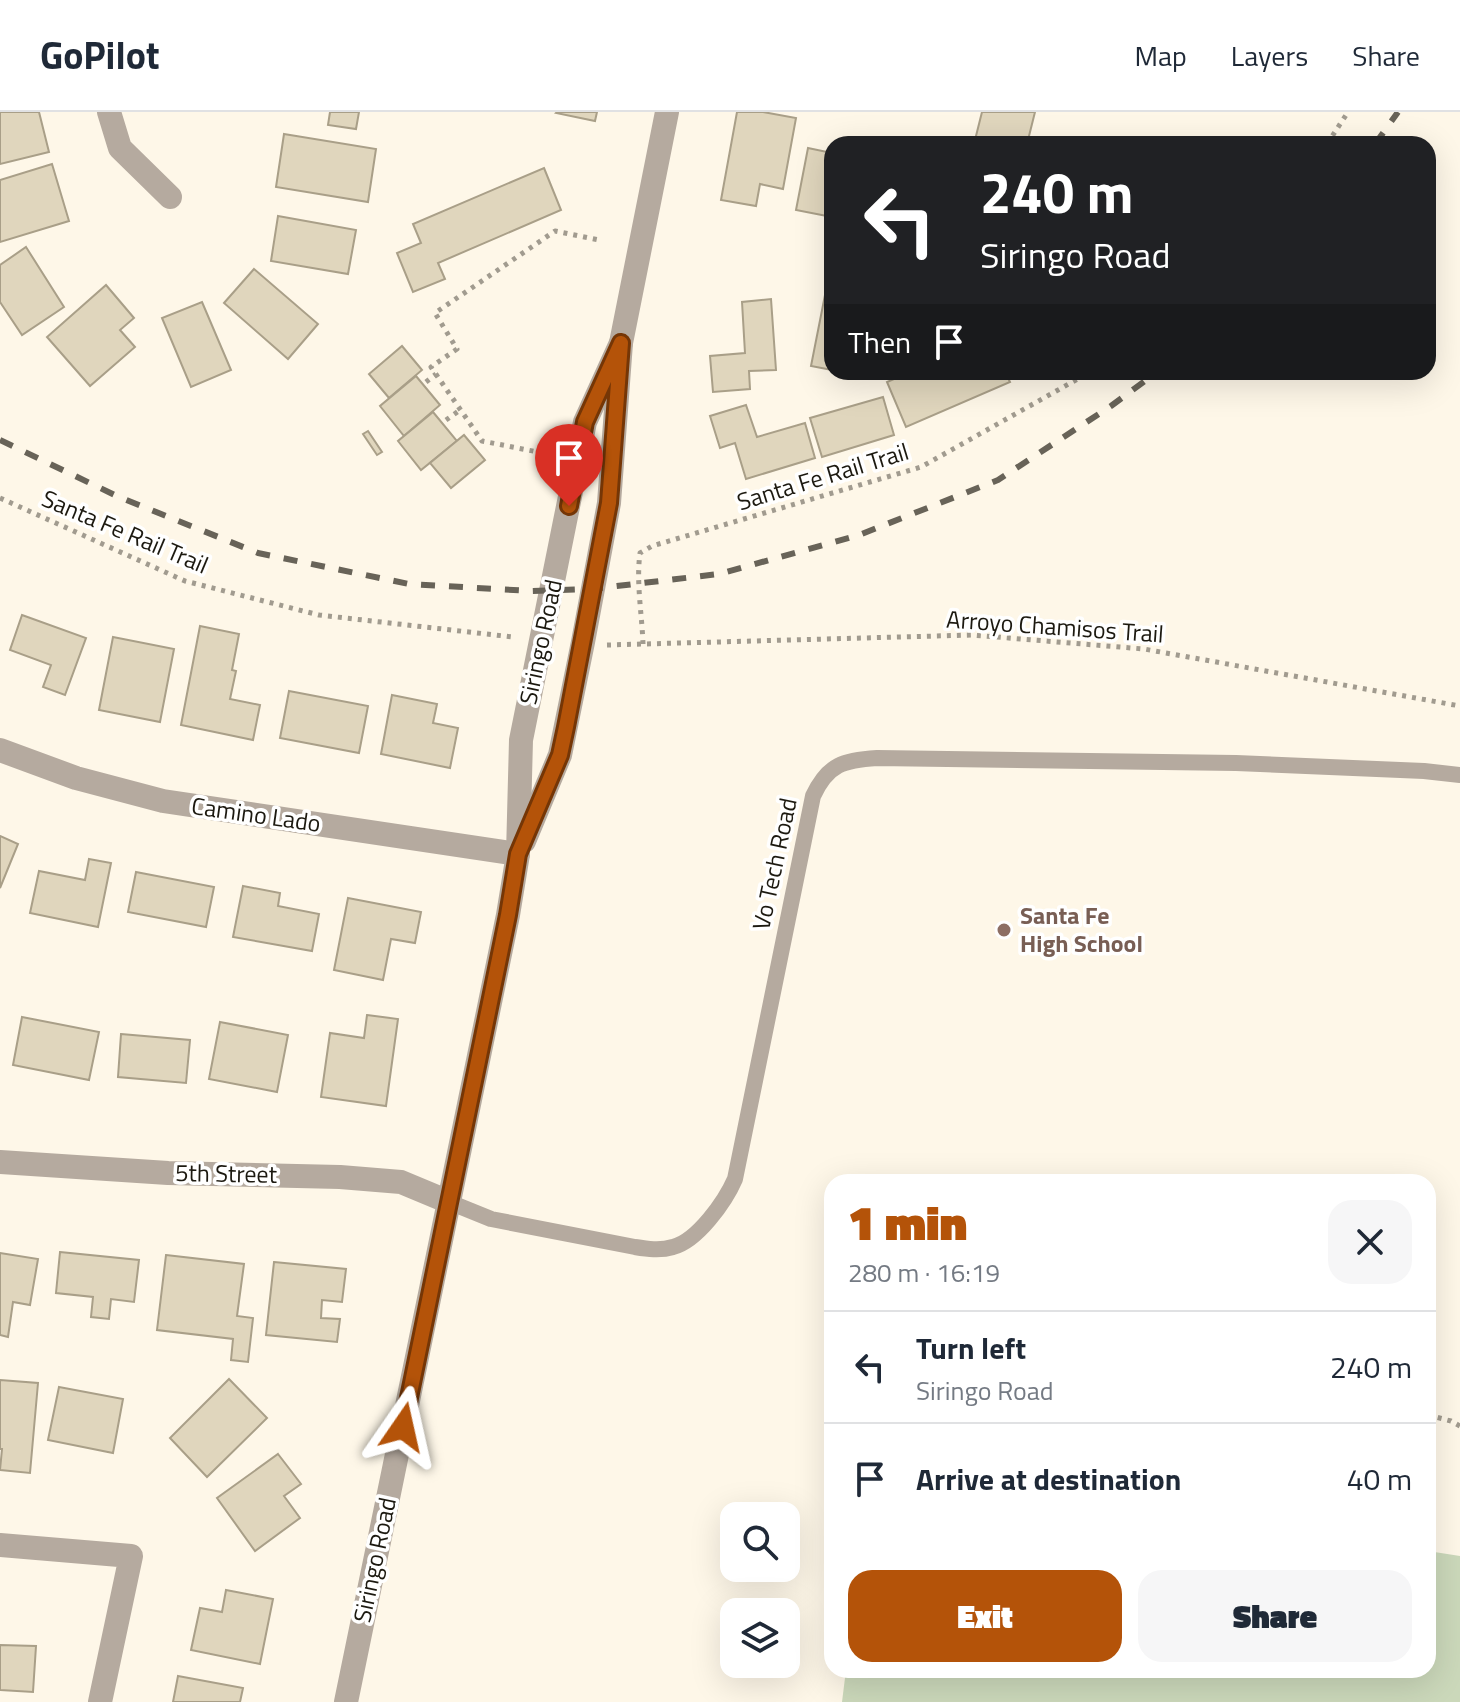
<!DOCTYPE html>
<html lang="en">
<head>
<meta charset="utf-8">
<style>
  :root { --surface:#fff; --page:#f6f6f7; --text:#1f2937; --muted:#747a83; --line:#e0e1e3; --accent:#b45309 }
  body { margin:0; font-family:"Titillium Web",sans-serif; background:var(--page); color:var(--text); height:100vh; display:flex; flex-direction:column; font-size:30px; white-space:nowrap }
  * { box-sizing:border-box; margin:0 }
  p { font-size:26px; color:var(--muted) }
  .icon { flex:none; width:44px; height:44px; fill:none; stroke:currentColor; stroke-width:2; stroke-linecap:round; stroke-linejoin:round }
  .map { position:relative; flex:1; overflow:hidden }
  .panel { position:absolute; left:824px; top:1062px; width:612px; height:504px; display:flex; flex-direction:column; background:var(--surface); border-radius:24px; box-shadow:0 8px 32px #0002 }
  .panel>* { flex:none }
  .hud { position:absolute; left:824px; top:24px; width:612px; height:244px; border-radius:24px; box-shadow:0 8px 32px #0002; background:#202124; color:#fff; overflow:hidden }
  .fabs { position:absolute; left:720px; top:1390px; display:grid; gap:16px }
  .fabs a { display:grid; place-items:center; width:80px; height:80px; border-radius:16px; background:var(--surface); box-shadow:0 8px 32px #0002; font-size:40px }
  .pin { position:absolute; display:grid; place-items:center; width:68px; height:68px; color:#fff; margin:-82px -34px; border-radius:50% 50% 50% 0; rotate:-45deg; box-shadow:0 0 8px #0007 }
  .pin .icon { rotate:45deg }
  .me { position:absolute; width:88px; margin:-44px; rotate:11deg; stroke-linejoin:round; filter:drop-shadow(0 0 6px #0008) }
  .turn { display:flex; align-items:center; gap:28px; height:168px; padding:0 24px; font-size:36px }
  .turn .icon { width:104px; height:104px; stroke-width:2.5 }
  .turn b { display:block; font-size:56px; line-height:68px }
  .then { display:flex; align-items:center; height:76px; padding:0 24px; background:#0003; gap:16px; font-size:30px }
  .round { display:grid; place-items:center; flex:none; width:84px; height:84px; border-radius:24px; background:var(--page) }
  .head { display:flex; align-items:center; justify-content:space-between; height:136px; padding:0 24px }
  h1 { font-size:48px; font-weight:800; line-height:60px; color:var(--accent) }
  .button { display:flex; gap:16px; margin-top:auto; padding:16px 24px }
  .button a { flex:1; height:92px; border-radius:24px; background:var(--accent); color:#fff; font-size:32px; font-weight:800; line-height:92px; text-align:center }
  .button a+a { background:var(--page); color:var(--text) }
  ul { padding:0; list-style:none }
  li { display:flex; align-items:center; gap:24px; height:112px; padding:0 24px; border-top:2px solid var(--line) }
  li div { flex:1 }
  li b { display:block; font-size:30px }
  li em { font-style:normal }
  header { display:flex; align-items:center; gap:48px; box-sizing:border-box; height:112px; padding:0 40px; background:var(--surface); border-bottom:2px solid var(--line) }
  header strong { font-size:38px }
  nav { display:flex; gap:44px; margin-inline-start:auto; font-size:28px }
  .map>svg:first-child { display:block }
</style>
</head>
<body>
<header>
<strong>GoPilot</strong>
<nav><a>Map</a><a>Layers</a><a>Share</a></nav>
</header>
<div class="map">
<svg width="1460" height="1590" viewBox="0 0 1460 1590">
  <rect width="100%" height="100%" fill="#fef7e8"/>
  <polygon fill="#cbd8ba" points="1428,1439 1460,1444 1460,1590 842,1590 846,1558 1428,1558"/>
  <g fill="#e0d6bd" stroke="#a99f88" stroke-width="2">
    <polygon points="0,0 39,0 49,40 0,52"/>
    <polygon points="330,0 359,0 356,17 328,13"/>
    <polygon points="557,0 597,0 595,9 556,1"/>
    <polygon points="737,0 763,0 796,6 783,77 760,72 756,94 721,88"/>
    <polygon points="982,0 1035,0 1027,32 974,32"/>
    <polygon points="284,22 376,37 368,90 276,75"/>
    <polygon points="808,36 832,41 832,105 796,98"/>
    <polygon points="52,52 69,109 0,130 0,68"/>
    <polygon points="544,56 561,98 438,151 445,167 413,180 397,141 421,131 413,112"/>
    <polygon points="278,104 356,118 348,162 271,149"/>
    <polygon points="26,135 64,195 22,223 0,190 0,153"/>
    <polygon points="254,157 318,212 288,247 224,191"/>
    <polygon points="106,173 134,206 120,218 135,235 90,274 47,225"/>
    <polygon points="825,183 832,185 832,258 811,254"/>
    <polygon points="771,187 776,258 749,259 750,277 713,280 710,244 745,241 742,190"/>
    <polygon points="202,190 231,258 191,275 162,206"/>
    <polygon points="402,234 422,258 389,286 369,262"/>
    <polygon points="910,260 1005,260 1010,270 906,315 887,270"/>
    <polygon points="416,264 440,293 404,324 380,294"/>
    <polygon points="883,285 894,323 822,345 810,306"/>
    <polygon points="746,293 757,325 805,311 815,346 746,367 735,331 720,336 710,304"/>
    <polygon points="433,300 457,329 421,358 398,329"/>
    <polygon points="368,319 382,340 377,343 363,322"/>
    <polygon points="464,323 485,348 451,376 430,351"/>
    <polygon points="22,503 86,526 65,583 43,575 51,553 10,538"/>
    <polygon points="200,514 239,522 232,558 236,559 230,587 260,593 253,628 181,613"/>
    <polygon points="113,525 174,537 160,610 99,598"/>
    <polygon points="289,579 368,594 359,641 280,626"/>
    <polygon points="392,583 437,592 433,611 458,616 450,656 381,642"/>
    <polygon points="0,724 18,732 0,776"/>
    <polygon points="89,747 111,751 98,815 30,801 39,759 85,768"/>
    <polygon points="136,760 214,775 206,815 128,800"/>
    <polygon points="243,774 280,781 278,794 319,802 312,839 233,825"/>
    <polygon points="348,786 421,800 415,831 391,827 383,868 334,858"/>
    <polygon points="367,903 398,907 386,994 321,985 330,921 364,926"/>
    <polygon points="22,905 99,920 89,968 13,953"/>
    <polygon points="220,910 288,923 277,980 209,967"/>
    <polygon points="121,922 190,928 186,971 118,965"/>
    <polygon points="60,1140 139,1148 134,1190 111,1187 109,1207 91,1205 93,1185 56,1181"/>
    <polygon points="0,1141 38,1147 30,1193 13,1190 8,1225 0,1223"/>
    <polygon points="166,1143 244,1152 237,1204 253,1206 248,1250 231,1248 233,1227 157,1218"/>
    <polygon points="274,1150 346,1157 342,1190 322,1188 321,1206 340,1207 337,1230 266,1223"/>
    <polygon points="229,1267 267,1306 207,1365 170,1326"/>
    <polygon points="0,1268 38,1271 30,1361 0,1358 2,1337 0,1337"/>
    <polygon points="59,1275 123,1287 113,1341 48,1328"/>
    <polygon points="278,1342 301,1372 284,1384 300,1406 255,1439 217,1386"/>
    <polygon points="226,1478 273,1487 260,1552 191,1538 200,1496 222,1500"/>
    <polygon points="0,1533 36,1534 33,1580 0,1578"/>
    <polygon points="178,1564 243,1576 240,1590 173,1590"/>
  </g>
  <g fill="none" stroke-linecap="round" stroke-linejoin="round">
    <g stroke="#a19b8f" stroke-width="5" stroke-dasharray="4 6" stroke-linecap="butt">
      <polyline points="1327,32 1348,0"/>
      <polyline points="426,270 436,262"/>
      <polyline points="446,308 460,298"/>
      <polyline points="553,343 482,329 431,255 457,237 435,201 555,119 599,128"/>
      <polyline points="0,386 185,469 319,503 513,525"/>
      <path d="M643,532C642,502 636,471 640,441L652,434L921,355L1090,260"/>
      <polyline points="607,533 972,523 1144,537 1460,594"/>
      <polyline points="1428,1303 1451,1309 1460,1314"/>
    </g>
    <path stroke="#b5aa9f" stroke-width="16" d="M449,1090L491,1107L635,1135C647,1137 660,1139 673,1135C697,1129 725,1090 735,1067L813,684C828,652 844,648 877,646L1236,651L1424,659L1460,663"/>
    <g stroke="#b5aa9f" stroke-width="24">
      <polyline points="109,0 120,36 170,85"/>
      <polyline points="0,638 76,666 163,689 518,742"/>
      <polyline points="0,1433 131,1444 100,1590"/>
    </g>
    <g stroke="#b5aa9f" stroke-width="24">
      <polyline points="524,729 560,643 583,530 609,391 621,231 667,0"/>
      <polyline points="0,1050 168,1061 340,1065 401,1070 449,1090"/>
      <polyline points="346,1590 508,803 518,742 521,628 585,310 621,231"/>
    </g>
    <g stroke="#686358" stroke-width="6" stroke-dasharray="14 14" stroke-linecap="butt">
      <polyline points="1375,32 1398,0"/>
      <polyline points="0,328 119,385 258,441 409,472 531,479 592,477 719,462 859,423 998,368 1111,294 1157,260"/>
    </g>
  </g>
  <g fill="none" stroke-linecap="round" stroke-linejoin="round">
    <g stroke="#753606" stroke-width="20">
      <polyline id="route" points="403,1315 508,803 518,742 560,643 566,615 609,391 621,231 585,310 569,394"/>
    </g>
    <use href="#route" stroke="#b45309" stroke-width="14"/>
  </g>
  <circle fill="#8d6e63" stroke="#fff" stroke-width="3" cx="1004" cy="818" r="8"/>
  <g text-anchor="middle" stroke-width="7" stroke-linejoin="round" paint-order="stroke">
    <g font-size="24" fill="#1c1910" stroke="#fff">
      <text transform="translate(823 365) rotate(-17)" y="8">Santa Fe Rail Trail</text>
      <text transform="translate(125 420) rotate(23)" y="8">Santa Fe Rail Trail</text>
      <text transform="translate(1055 515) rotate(4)" y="8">Arroyo Chamisos Trail</text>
      <text transform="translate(541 530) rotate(-78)" y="8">Siringo Road</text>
      <text transform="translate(256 703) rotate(8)" y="8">Camino Lado</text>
      <text transform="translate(775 752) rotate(-78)" y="8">Vo Tech Road</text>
      <text transform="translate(226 1062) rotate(1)" y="8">5th Street</text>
      <text transform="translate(375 1448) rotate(-78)" y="8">Siringo Road</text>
    </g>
    <g font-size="24" font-weight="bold" fill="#785e54" stroke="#fff" text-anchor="start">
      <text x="1020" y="812">Santa Fe<tspan x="1020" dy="28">High School</tspan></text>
    </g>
  </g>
</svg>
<div class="fabs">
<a><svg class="icon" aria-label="search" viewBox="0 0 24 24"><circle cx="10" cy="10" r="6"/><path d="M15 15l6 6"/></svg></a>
<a><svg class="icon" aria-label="layers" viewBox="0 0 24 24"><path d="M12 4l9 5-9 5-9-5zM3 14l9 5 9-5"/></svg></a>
</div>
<div class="pin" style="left:569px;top:394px;background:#d93025"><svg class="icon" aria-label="arrive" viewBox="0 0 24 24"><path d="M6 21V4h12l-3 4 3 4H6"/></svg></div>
<svg class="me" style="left:403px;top:1315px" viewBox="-20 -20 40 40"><path d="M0-17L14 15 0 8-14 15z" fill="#b45309" stroke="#fff" stroke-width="4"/></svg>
<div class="hud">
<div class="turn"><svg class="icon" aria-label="left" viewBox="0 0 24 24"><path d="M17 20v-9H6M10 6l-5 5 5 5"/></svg><div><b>240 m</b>Siringo Road</div></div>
<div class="then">Then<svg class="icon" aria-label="arrive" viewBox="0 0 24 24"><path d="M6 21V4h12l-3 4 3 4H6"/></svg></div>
</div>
<section class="panel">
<div class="head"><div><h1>1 min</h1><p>280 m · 16:19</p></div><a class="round"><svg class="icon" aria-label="close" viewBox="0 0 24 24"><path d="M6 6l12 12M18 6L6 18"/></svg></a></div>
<ul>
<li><svg class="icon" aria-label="left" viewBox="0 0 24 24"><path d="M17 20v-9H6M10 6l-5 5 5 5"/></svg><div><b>Turn left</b><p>Siringo Road</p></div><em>240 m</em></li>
<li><svg class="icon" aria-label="arrive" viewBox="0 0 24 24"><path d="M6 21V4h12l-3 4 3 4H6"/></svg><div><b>Arrive at destination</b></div><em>40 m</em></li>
</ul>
<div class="button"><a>Exit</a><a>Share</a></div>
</section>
</div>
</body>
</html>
